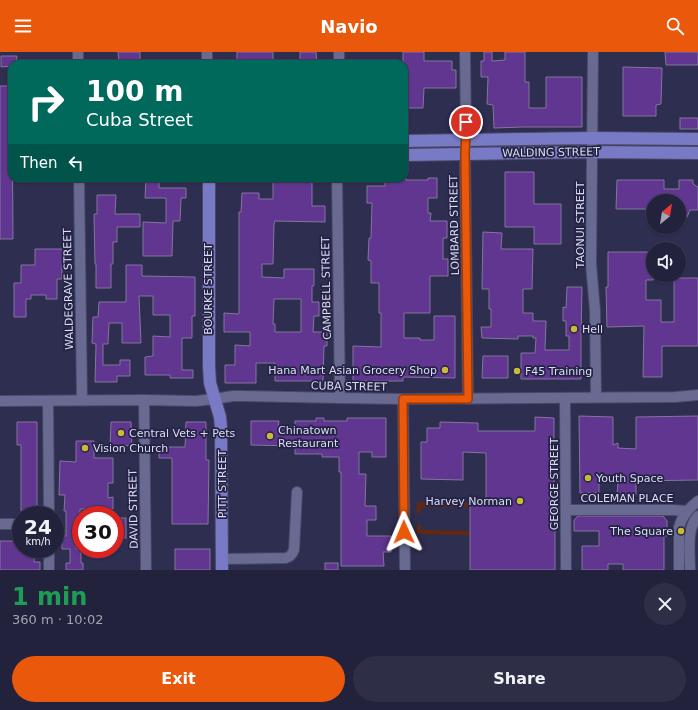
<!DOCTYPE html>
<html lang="en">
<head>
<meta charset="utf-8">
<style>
  :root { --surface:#22223c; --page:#2e2f47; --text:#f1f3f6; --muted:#a2a4af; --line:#3f3f56; --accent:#ea580c }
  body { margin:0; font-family:"DejaVu Sans",sans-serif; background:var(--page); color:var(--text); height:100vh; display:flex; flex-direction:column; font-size:15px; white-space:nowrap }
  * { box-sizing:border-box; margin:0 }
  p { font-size:13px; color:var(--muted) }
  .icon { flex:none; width:22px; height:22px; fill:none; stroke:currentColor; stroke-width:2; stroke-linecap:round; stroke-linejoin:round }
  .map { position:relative; height:518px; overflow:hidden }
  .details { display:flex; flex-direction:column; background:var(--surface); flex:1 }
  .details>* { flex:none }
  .banner { position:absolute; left:8px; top:8px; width:400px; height:122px; border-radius:12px; box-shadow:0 1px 3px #0004,0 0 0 1px var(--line); background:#00695c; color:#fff; overflow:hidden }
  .needle { width:26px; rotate:30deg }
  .buttons { position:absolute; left:646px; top:142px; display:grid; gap:8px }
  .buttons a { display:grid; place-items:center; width:40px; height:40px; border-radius:50%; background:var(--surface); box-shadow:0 1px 3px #0004,0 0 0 1px var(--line); font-size:20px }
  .speed { position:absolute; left:12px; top:454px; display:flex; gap:8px; font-size:20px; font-weight:700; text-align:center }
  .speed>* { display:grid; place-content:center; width:52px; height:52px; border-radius:50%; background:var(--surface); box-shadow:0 1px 3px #0004,0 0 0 1px var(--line); line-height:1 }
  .speed small { font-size:10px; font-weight:400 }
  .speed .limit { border:6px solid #d22; background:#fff; color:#111 }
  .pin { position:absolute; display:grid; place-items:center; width:34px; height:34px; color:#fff; margin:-17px; border:2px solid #fff; border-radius:50%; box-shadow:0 1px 4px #0007 }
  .me { position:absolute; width:44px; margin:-22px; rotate:359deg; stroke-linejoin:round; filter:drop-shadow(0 0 3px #0008) }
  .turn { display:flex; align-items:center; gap:14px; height:84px; padding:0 12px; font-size:18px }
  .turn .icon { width:52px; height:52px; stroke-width:2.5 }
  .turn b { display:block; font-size:28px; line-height:34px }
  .then { display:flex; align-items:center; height:38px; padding:0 12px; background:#0003; gap:8px; font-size:15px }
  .round { display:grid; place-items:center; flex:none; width:42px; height:42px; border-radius:21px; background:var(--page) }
  .summary { display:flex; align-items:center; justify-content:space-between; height:68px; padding:0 12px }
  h1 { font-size:24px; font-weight:700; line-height:30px; color:#1e9e55 }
  .cta { display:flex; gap:8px; margin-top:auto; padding:8px 12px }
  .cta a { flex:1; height:46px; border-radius:24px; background:var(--accent); color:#fff; font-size:16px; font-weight:700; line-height:46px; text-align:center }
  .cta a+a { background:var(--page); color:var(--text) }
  header { display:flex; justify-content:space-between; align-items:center; height:52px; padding:0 12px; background:var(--accent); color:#fff; font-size:18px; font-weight:700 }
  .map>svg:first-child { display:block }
</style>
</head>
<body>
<header><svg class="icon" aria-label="menu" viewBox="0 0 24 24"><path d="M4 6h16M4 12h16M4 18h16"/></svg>Navio<svg class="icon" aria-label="search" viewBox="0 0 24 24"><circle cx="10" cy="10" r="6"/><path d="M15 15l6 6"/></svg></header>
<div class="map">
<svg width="698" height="518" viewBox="0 0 698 518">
  <rect width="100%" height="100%" fill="#2d2e50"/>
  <g fill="#66280c">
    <polygon points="417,450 470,451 470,455 421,455 421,461 417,461"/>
    <polygon points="417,473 421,473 421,478 470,479 470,483 417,482"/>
  </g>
  <g fill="#603690" stroke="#84759c" fill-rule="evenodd">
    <polygon points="118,0 140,0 140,9 119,10"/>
    <rect x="237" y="0" width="36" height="12"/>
    <polygon points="300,0 316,0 317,12 300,12"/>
    <polygon points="403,0 424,0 424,9 452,9 452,18 456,18 456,36 424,36 423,56 404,56 404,12 403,12"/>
    <polygon points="484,0 492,0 492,9 505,8 505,0 525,0 525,30 529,30 529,56 546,56 546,25 582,25 582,75 523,75 494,76 493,53 487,52 488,25 481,25 481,9 484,9"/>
    <polygon points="665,0 698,0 698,13 666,13"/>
    <polygon points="1,4 17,4 16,12 12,12 12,14 1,15"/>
    <polygon points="623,15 662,16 661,52 656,53 656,64 623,64"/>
    <polygon points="0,34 12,34 13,187 0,187"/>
    <rect x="680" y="66" width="18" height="11"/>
    <polygon points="505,120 534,120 534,152 561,152 561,192 534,192 534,175 505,175"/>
    <polygon points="146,126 159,127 159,136 186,136 186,146 181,146 180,169 173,169 172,204 143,204 143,170 166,171 166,146 145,146"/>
    <path d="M273,126H312V154H325V170L275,169L274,172L273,212H262V225L284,226V217H314V234H312V250H319V264H314L313,280H327V294H324L323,329H275V311H256V331H225V313H235V293L250,294V280H224V261L239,262V160H241L242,141H259V147H273ZM274,247H301V280H275V272H273Z"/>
    <polygon points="385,126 406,126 406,128 428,128 428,126 437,126 437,146 428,146 428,161 431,161 430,169 447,169 447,186 443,186 443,207 448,207 448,224 430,224 430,261 404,261 404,286 420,286 420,288 434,288 434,264 455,264 455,326 403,325 403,329 353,329 353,294 381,295 381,261 379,261 379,231 371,231 371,209 368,208 369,186 371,186 372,151 367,151 367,134 385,134"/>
    <polygon points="617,128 664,128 664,137 679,137 679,128 693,128 693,132 698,135 698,158 690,158 687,165 679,165 679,149 653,149 653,157 616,157"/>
    <polygon points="97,143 116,143 115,162 140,162 140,175 117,175 117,190 113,190 113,212 111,212 111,236 96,236 96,212 95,212 94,162 97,162"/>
    <polygon points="483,180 502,181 501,197 533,197 532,237 523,237 523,261 533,261 533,269 546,269 545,298 569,298 569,284 566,284 566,269 563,269 563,255 566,256 567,235 582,235 581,284 581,327 521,327 521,301 535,301 536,286 533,286 533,284 518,284 518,287 482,286 481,275 491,275 491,257 489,257 489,237 482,237"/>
    <polygon points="35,197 65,197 65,213 62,213 62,227 57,227 57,247 46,247 46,243 31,243 31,247 26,247 26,265 14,265 14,231 21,231 21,213 35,213"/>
    <polygon points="608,200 653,200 653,228 646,228 646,248 661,248 661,270 674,270 674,226 698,226 698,294 662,294 662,325 643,325 644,274 607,275 606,235 608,235"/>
    <polygon points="126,213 142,213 142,224 195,225 195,264 192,264 192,286 182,286 182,318 193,318 193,326 170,326 170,323 145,323 145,305 153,304 153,284 170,285 170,263 153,263 153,244 139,244 141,291 122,291 122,271 109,271 108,292 103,292 103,313 120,313 120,308 130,308 130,324 117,324 117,330 95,330 96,292 92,291 93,265 98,265 99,250 126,250"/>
    <polygon points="483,304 508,304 508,326 482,326"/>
    <polygon points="579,364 613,365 613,393 618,391 618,396 636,397 636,365 698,364 698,428 636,429 636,443 617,443 618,430 599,429 599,441 580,441"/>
    <polygon points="535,365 554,366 554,469 555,469 555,518 470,518 470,449 486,450 486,401 463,400 463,428 421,427 421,390 427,390 427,376 440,376 440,370 478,371 478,379 535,379"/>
    <polygon points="316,366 324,366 324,369 347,369 347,366 386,366 386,405 372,405 372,400 359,400 359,422 366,422 365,454 376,454 376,468 367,468 367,484 391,484 391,500 383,500 384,514 341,514 341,420 339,420 339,405 322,405 322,402 295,402 295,394 251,393 251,369 279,369 278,375 295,375 295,369 316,369"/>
    <polygon points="17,370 37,370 37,459 21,459 21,393 17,393"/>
    <polygon points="111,370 131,370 132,393 110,396"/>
    <polygon points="186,370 206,370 206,408 209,408 208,472 172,472 172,406 159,406 159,395 185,395"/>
    <polygon points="76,389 94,389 94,406 113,406 113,431 108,431 108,446 113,445 113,457 80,457 80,484 76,484 76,497 81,497 81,511 83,511 83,518 66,518 66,511 70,511 70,497 62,497 62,484 66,484 66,459 64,459 65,443 59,443 60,409 76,410"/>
    <polygon points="578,464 663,464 667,469 667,484 664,484 664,518 623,518 623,512 608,512 608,518 582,518 582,494 599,494 599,479 574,479 574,468"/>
    <rect x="115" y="466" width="11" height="20"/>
    <polygon points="0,489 21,489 21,497 35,497 34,510 40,510 40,518 0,518"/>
    <rect x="175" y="497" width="35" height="21"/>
    <rect x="325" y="511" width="13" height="7"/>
  </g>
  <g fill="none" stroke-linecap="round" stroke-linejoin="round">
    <g stroke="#494966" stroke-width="12">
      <g id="minor">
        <polyline points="78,0 78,12"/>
        <polyline points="207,0 207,12"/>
        <polyline points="465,0 466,81 465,101 468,347"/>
        <polyline points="593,0 591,212 595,259 596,345"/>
        <polyline points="339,12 339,0"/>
        <polyline points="79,126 82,348"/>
        <polyline points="337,126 340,346"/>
        <polyline points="565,346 566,518"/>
        <polyline points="403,347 405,518"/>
        <polyline points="144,348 146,518"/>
        <polyline points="0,349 144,348 196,349 214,347 233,344 241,344 340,346 403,347 675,345 698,343"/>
        <polyline points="48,349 49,463"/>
        <polyline points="566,458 672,458 687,459"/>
        <polyline points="0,472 21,472"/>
        <polyline points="49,497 49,518"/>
        <path d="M222,507L286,506C290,505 292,503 294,498L297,440"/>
        <path d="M679,518V475C682,464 689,456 698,449"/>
        <path d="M690,518C690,501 686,476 698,464"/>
      </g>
    </g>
    <g stroke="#494966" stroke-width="14">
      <g id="major">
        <polyline points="404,89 592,86 698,87"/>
        <polyline points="404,103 592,100 698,101"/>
        <polyline points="209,126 209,314 210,331 220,365 221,376 222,518"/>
      </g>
    </g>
    <use href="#minor" stroke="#686a91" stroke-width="10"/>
    <use href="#major" stroke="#797ac5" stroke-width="12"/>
  </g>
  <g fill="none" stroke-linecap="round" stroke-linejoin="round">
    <g stroke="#983908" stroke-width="10">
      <polyline id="route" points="404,480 403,347 468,347 465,101 466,81 466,70"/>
    </g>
    <use href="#route" stroke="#ea580c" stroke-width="7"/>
  </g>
  <g fill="#caba3a" stroke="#242345" stroke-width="1.5">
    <circle cx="574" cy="277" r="4"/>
    <circle cx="445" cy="318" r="4"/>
    <circle cx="517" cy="319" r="4"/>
    <circle cx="121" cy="381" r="4"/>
    <circle cx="270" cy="384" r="4"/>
    <circle cx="85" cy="396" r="4"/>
    <circle cx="588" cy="426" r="4"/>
    <circle cx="520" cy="449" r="4"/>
    <circle cx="681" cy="479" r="4"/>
  </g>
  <g text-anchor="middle" stroke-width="3.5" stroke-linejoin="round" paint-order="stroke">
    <g font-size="11" fill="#dadcf2" stroke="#242345">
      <text transform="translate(551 100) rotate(-1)" y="4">WALDING STREET</text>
      <text transform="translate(454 173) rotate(-91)" y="4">LOMBARD STREET</text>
      <text transform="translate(580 173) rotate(-90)" y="4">TAONUI STREET</text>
      <text transform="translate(326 236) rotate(-91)" y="4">CAMPBELL STREET</text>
      <text transform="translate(68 237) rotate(-91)" y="4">WALDEGRAVE STREET</text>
      <text transform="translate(208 237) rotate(-90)" y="4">BOURKE STREET</text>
      <text transform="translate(349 334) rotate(1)" y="4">CUBA STREET</text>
      <text transform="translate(222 432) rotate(-90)" y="4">PITT STREET</text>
      <text transform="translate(554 432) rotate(-90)" y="4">GEORGE STREET</text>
      <text x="627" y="450">COLEMAN PLACE</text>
      <text transform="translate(133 457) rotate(-91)" y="4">DAVID STREET</text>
    </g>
    <g font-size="11" fill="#dadcf2" stroke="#242345" text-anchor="start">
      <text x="582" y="281">Hell</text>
      <text x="437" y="322" text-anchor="end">Hana Mart Asian Grocery Shop</text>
      <text x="525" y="323">F45 Training</text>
      <text x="278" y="382">Chinatown<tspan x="278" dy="13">Restaurant</tspan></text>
      <text x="129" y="385">Central Vets + Pets</text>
      <text x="93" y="400">Vision Church</text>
      <text x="596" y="430">Youth Space</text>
      <text x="512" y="453" text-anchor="end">Harvey Norman</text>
      <text x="673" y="483" text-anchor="end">The Square</text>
    </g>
  </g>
</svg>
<div class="buttons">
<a><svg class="needle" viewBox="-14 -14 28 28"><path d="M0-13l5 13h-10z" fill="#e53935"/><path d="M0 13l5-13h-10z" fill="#a2a4af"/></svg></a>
<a><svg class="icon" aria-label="sound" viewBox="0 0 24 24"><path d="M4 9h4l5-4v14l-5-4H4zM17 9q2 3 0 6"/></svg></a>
</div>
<div class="speed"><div>24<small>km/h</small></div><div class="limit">30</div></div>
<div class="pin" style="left:466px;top:70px;background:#d93025"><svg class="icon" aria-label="arrive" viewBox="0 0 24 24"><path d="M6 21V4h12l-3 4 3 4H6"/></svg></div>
<svg class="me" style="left:404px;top:480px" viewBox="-20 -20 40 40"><path d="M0-17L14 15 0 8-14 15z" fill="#ea580c" stroke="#fff" stroke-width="4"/></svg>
<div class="banner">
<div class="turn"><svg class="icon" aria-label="right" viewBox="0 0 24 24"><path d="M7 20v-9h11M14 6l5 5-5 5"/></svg><div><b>100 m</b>Cuba Street</div></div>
<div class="then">Then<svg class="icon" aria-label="left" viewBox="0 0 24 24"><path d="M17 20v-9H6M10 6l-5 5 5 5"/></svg></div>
</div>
</div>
<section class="details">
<div class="summary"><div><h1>1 min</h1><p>360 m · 10:02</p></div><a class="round"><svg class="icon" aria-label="close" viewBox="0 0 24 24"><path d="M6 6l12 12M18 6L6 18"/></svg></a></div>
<div class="cta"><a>Exit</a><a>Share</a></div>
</section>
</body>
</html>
